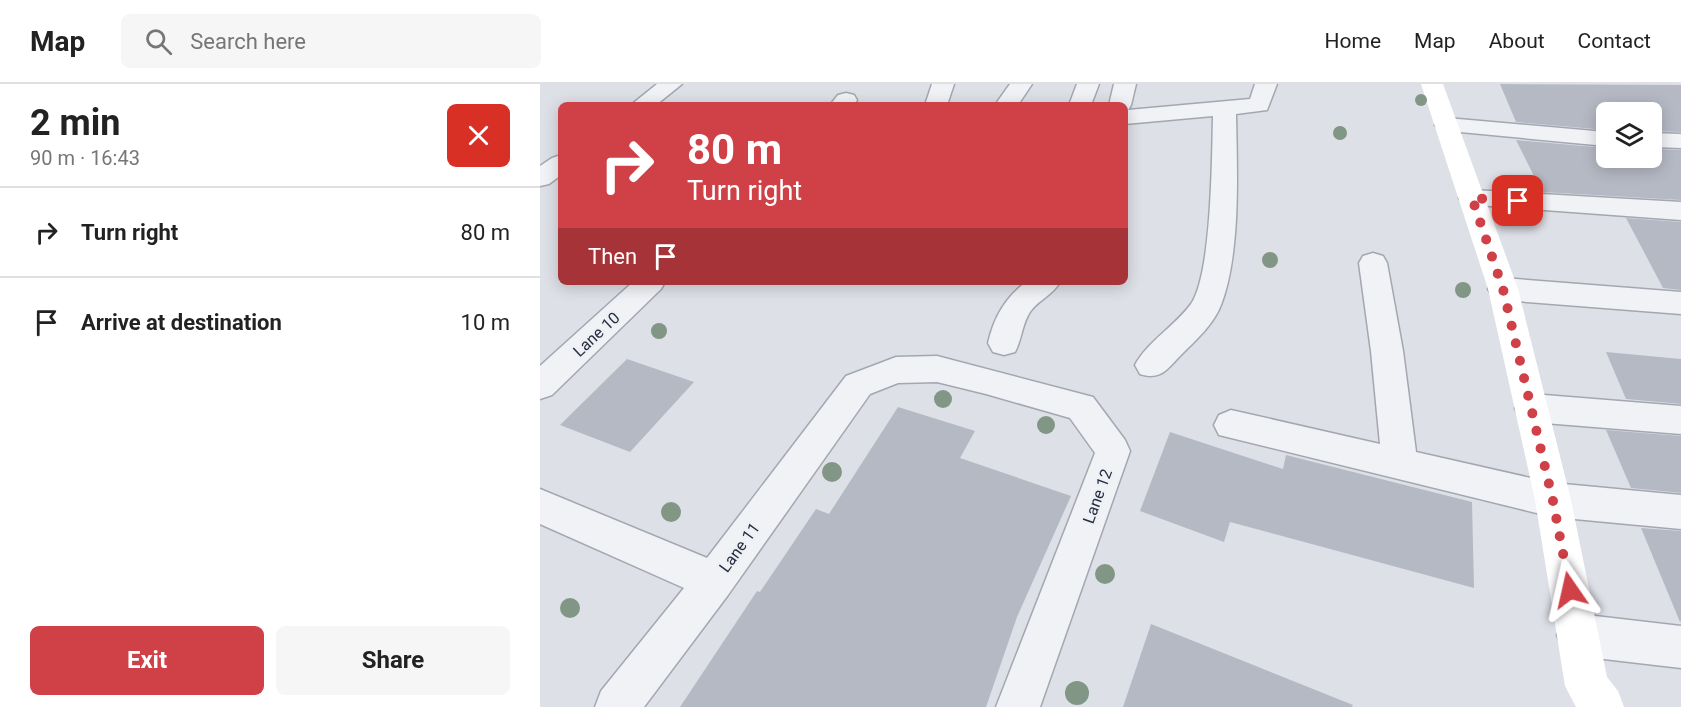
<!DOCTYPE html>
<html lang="en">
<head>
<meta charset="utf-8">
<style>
  :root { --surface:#fff; --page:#f6f6f6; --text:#222; --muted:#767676; --line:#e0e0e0; --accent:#cf4047 }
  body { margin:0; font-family:Roboto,sans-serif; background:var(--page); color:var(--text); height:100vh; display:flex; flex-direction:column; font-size:22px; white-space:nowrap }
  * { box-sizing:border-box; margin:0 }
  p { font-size:20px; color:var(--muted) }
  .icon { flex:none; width:33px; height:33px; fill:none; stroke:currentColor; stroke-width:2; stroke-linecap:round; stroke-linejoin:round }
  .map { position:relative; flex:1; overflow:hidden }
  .panel { display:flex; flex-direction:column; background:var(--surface); width:540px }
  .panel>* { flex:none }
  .hud { position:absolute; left:18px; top:18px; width:570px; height:183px; border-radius:9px; box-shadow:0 3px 15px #0003; background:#cf4047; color:#fff; overflow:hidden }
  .tools { position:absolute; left:1056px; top:18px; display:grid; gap:12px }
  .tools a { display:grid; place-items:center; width:66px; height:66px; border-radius:9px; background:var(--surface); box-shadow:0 3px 15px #0003; font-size:30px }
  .pin { position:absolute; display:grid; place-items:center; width:51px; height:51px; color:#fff; margin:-26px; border-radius:12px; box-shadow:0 3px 9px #0006 }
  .me { position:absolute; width:66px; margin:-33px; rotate:349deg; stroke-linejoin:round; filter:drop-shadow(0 0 4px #0008) }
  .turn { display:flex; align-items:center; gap:21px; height:126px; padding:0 30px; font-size:27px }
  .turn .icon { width:78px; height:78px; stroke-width:2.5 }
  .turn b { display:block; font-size:42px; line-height:51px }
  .then { display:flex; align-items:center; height:57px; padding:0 30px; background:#0003; gap:12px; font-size:22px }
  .round { display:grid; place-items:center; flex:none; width:63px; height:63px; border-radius:9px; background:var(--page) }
  .head { display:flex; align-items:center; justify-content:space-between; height:102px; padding:0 30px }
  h1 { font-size:36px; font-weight:700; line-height:45px }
  .action { display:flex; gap:12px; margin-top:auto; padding:12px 30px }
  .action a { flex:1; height:69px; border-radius:9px; background:var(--accent); color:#fff; font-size:24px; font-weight:700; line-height:69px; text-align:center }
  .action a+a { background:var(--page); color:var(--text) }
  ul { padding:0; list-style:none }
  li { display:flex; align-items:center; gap:18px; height:90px; padding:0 30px; border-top:2px solid var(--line) }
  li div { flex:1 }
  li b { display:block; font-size:22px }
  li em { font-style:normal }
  header { display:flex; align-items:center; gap:36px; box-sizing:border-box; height:84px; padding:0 30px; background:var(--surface); border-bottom:2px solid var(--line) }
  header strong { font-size:28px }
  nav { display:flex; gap:33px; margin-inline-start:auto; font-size:21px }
  .search { width:420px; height:54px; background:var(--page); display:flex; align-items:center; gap:15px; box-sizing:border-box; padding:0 21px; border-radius:9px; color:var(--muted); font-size:22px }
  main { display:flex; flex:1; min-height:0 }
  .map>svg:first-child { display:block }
</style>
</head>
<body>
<header>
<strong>Map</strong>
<div class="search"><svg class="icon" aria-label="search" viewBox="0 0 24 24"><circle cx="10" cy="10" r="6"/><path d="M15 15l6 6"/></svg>Search here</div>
<nav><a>Home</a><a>Map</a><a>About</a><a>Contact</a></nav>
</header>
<main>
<section class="panel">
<div class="head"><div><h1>2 min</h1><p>90 m · 16:43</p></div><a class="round" style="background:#d93025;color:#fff"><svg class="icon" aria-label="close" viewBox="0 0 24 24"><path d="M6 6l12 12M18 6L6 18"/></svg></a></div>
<ul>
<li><svg class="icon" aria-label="right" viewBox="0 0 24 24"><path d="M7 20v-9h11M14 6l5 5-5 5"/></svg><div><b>Turn right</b></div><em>80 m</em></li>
<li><svg class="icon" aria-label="arrive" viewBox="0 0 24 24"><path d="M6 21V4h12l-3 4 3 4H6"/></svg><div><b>Arrive at destination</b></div><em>10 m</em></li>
</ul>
<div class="action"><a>Exit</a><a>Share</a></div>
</section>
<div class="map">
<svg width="1141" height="623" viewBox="0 0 1141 623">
  <rect width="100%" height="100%" fill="#dee0e7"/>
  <g fill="#b5b9c4">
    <polygon points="960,0 1141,1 1141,48 1112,47 1112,28 1066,28 1066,46 976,38"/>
    <polygon points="976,56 1066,64 1066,74 1112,74 1112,65 1141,66 1141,116 1002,108"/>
    <polygon points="1086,134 1141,138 1141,206 1123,204"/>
    <polygon points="1066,268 1141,275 1141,320 1086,315"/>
    <polygon points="87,275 154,298 90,368 20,341"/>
    <polygon points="358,323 435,347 420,374 531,412 477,533 446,623 140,623 217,507 220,508 276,425 289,430"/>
    <polygon points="1066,346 1141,352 1141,409 1091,404"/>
    <polygon points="630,348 743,385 746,371 932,418 934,504 690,438 684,458 600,427"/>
    <polygon points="1101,444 1141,447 1141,537 1140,538"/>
    <polygon points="611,540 813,621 812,623 583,623"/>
  </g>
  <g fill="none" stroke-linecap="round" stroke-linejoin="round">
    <g stroke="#a3a7b1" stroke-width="3">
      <g id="street">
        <polygon points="117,0 142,0 116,21 91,21"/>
        <polygon points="392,0 414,0 407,21 385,21"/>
        <polygon points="470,0 492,0 478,21 455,21"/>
        <polygon points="537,0 559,0 551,21 529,21"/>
        <path d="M574,0H596L591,21L588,26L710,15L715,0H737L727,26L696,30C697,86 701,169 681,221C674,240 655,257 641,271C627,285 621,297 600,290L595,281C608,257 635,242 651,220C672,189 672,72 673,32L585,40V21H569Z"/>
        <polygon points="306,9 314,11 317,16 314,21 290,21 298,11"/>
        <polygon points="907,34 1066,48 1066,62 899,46 895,41 899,36"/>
        <polygon points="1112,49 1141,50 1141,64 1112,63"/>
        <polygon points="21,71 21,91 9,100 0,102 0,82 12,74"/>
        <polygon points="932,106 1141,118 1141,136 923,120 919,114 923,108"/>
        <polygon points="833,169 843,172 847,179 863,267 876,368 1013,399 1141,411 1141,445 1013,433 679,351 674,341 679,331 691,326 840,360 831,267 819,179 823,172"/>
        <polygon points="963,194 1141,208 1141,230 963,216 953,213 948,205 953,197"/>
        <polygon points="93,198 125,198 121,205 12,311 0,315 0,282"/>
        <path d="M486,198H520C513,211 498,216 490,228C482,240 482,255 475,268L464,271L453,268L448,259C454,233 465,214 486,198Z"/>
        <polygon points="397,272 553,313 585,356 590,367 500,623 456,623 555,369 530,334 446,310 397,298 358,299 330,310 188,511 104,623 55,623 61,607 144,504 0,440 0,405 167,474 306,292 356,273"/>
        <polygon points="992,310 1141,322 1141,350 992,338 980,334 975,324 980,314"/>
        <polygon points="1038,530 1141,542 1141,584 1038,572 1023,566 1017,551 1023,536"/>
      </g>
    </g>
    <use href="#street" fill="#f0f2f6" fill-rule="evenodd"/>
    <polygon fill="#fff" fill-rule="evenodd" points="881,0 903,0 978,205 1031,416 1067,593 1078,607 1084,623 1036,623 1025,602 995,416 948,205"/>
  </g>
  <g fill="#829685">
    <circle cx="881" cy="16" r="6"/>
    <circle cx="800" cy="49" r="7"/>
    <circle cx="730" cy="176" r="8"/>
    <circle cx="923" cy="206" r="8"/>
    <circle cx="119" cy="247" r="8"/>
    <circle cx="403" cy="315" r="9"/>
    <circle cx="506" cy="341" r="9"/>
    <circle cx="292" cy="388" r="10"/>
    <circle cx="131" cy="428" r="10"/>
    <circle cx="565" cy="490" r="10"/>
    <circle cx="30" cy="524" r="10"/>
    <circle cx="537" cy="609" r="12"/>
  </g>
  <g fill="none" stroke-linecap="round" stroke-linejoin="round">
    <polyline stroke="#cf4047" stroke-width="10" stroke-dasharray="0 18" points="978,117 932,114 963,205 1013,417 1030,506"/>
  </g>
  <g text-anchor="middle" stroke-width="4.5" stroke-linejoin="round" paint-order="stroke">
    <g font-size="16" fill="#272d3e" stroke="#edf0f5">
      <text transform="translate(56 250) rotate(-43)" y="6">Lane 10</text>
      <text transform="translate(557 412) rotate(-70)" y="6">Lane 12</text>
      <text transform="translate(199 463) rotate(-54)" y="6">Lane 11</text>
    </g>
  </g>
</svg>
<div class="tools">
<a><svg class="icon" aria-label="layers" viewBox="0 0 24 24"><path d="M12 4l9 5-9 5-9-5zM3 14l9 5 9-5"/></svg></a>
</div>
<div class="pin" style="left:978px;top:117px;background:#d93025"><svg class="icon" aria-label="arrive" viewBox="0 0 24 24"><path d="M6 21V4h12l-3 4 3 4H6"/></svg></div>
<svg class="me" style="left:1030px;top:506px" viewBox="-20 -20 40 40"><path d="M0-17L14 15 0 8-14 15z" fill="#cf4047" stroke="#fff" stroke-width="4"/></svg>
<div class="hud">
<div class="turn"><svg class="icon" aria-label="right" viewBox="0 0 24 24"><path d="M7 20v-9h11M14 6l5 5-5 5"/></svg><div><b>80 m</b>Turn right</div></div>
<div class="then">Then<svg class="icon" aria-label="arrive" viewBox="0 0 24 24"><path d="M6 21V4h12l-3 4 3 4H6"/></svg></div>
</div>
</div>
</main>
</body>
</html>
